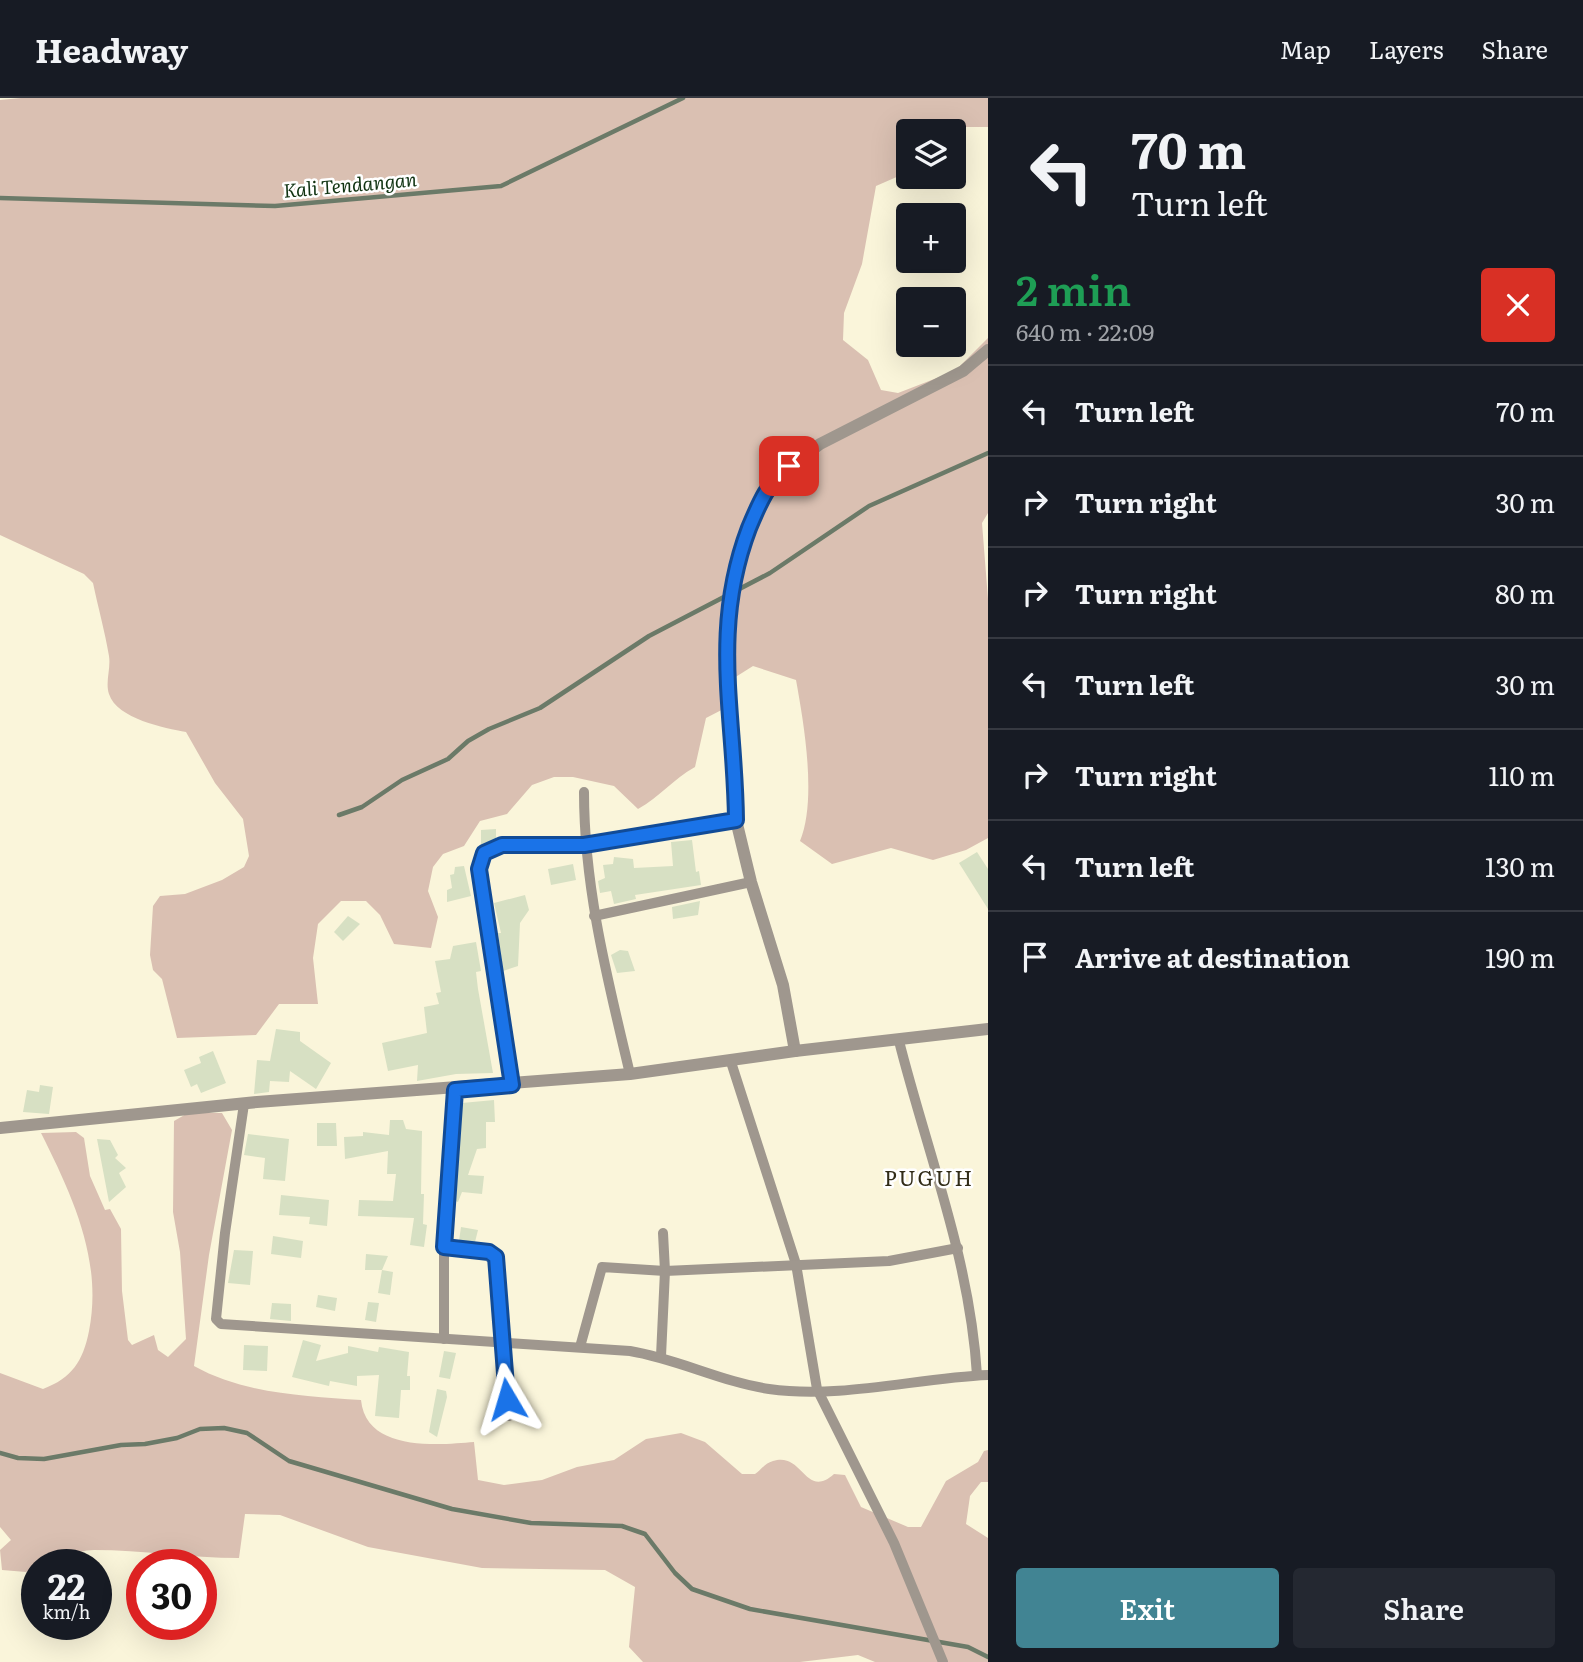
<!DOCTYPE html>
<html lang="en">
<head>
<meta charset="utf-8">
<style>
  :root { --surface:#171b24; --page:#242831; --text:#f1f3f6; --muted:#9ea1a6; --line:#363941; --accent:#418493 }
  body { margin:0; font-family:Literata,serif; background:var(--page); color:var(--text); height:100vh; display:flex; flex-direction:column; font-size:26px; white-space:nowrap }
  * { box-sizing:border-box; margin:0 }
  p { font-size:23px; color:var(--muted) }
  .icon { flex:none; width:38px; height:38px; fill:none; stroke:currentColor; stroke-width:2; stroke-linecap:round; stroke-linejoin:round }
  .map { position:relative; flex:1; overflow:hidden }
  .sheet { display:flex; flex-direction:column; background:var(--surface); width:595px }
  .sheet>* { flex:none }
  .guide { background:#171b24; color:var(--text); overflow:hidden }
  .fabs { position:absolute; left:896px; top:21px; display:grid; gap:14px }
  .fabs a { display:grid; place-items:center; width:70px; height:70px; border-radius:7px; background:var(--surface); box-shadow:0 7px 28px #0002; font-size:35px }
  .speed { position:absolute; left:21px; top:1451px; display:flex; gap:14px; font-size:35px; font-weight:700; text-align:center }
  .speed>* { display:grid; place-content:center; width:91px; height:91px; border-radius:50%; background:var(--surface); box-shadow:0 7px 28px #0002; line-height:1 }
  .speed small { font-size:18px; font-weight:400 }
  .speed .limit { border:10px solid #d22; background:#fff; color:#111 }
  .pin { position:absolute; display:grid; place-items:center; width:60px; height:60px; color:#fff; margin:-30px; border-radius:14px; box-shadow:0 4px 10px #0006 }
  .me { position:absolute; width:77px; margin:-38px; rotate:353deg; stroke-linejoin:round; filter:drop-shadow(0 0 5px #0008) }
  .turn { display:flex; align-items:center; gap:24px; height:147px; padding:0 28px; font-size:32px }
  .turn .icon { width:91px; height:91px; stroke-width:2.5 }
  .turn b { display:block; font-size:49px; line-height:60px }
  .round { display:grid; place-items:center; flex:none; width:74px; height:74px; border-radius:7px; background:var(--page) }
  .overview { display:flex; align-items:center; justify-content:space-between; height:119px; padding:0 28px }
  h1 { font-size:42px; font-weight:600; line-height:52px; color:#1e9e55 }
  .action { display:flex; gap:14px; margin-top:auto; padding:14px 28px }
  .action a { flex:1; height:80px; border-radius:7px; background:var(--accent); color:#fff; font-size:28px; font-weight:600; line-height:80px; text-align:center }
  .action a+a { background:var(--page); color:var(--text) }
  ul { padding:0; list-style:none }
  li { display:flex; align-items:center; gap:21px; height:91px; padding:0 28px; border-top:2px solid var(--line) }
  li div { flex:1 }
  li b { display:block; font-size:26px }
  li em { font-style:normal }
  header { display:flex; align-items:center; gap:42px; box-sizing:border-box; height:98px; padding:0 35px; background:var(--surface); border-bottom:2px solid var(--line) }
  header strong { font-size:33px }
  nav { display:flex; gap:38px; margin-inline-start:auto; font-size:24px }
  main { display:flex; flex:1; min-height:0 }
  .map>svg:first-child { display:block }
</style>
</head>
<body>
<header>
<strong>Headway</strong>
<nav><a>Map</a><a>Layers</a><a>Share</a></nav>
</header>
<main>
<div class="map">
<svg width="988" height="1564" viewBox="0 0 988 1564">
  <rect width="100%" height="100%" fill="#faf5da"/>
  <g fill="#dac0b2">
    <path d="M21,0H988V29H966L954,34L908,33V74L876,88L862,166L844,215L843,242L868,262L881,292L898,295L955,273L988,240V415L982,425L988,501V740L966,752L933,762L891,750L832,766L800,743C817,702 804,626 796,582L753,568L734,580L737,604L706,620L695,669C673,681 660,699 638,711L614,688L573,679H554L532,687L507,716L480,723L464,748L443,756L433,769L428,793L438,819L431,850L394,846L380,817L366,803H341L318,826L313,860L318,906H279L256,937L177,940L162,881L153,872L150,857L153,808L160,798L185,796L222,782L244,769L249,758L243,721L215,685L186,634C165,630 117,621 109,596C105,584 111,571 109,558C105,534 98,509 93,485L84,476L0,437V2Z"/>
    <path d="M188,1015H222L232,1032L209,1157L194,1268C244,1296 306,1298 361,1302C366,1354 438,1347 474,1344L478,1382L504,1387L542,1382L577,1369L614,1362L646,1341L681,1335L705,1344L742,1376H755C761,1372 765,1365 773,1363C803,1353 805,1402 834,1376L845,1377L861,1409L908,1429H921L946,1383L978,1364L984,1353L988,1352V1384H981L970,1398L966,1426L988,1440V1564H875L858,1557L800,1564H643L629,1549L635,1489L605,1472L482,1470L368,1449L280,1417L245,1416L239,1460C190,1460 142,1452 94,1452C74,1452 57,1466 37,1466V1470L26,1474L2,1472L0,1452L11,1442L0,1429V1275L43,1291C72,1280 83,1263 89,1233C103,1162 72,1097 41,1035L76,1034L84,1040L90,1078L105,1112L110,1111L121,1131L122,1193L128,1242L132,1247L154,1237L158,1252L168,1259L186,1241L180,1154L173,1114L174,1023Z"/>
  </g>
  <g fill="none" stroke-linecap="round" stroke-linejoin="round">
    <g stroke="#6b7a68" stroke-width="4.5">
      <polyline points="0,100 275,108 501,88 683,0"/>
      <polyline points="339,717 362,709 402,682 448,661 468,643 489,631 540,610 649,538 770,475 869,408 988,355"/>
      <polyline points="0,1355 18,1360 44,1361 121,1347 145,1346 177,1340 200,1331 224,1330 247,1335 289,1363 452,1411 531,1425 622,1428 645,1436 675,1475 692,1491 750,1511 968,1549 988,1559"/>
    </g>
  </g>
  <g fill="#d7e0c3">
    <polygon points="496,731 496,741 481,748 481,732"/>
    <polygon points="692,742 696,774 699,773 701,787 635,797 636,801 614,806 611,793 600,795 598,783 605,780 603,767 613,766 614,759 633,761 634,770 673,768 671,744"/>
    <polygon points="977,754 988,771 988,811 959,765"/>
    <polygon points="573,766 576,782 551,787 548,771"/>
    <polygon points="464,768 471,798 447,804 447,792 452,790 450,777 454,776 455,769"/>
    <polygon points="525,797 529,812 520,825 518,868 503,873 498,835 501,835 494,805"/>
    <polygon points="700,803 698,817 673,821 672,809"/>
    <polygon points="348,818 360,826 343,843 334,834"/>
    <polygon points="476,844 481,873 476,874 478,891 493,975 456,976 417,983 418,967 388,973 382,945 427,935 424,909 439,906 436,895 441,894 435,863 450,861 453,848"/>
    <polygon points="620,852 628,853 635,873 617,875 611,857"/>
    <polygon points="276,931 300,934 300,943 331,965 316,991 290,973 289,984 270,983 269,994 254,996 257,962 270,963"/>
    <polygon points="213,953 226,985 201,995 197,986 191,989 184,972 201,965 199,959"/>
    <polygon points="40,987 53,989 49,1016 23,1014 27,992 39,994"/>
    <polygon points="494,1002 495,1024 486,1024 486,1050 477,1051 468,1077 484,1078 482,1096 462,1094 458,1104 455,1103 462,1005"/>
    <polygon points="390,1022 403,1022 406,1031 422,1033 421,1096 424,1096 423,1126 427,1127 424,1149 410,1147 414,1120 358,1118 359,1102 393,1103 396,1076 387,1076 388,1053 345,1061 344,1039 363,1038 363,1034 389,1037"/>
    <polygon points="317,1025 336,1025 337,1048 317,1048"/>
    <polygon points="248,1036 289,1041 285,1083 263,1081 265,1060 244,1057"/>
    <polygon points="97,1041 110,1042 118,1057 115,1060 126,1070 119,1075 126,1089 109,1104"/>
    <polygon points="281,1097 329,1102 327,1128 309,1126 310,1119 279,1117"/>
    <polygon points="461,1129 478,1132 475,1144 459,1143"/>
    <polygon points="273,1138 303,1143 301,1160 271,1156"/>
    <polygon points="234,1152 253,1153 250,1187 228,1185"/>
    <polygon points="366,1156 388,1158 382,1172 365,1172"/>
    <polygon points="382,1172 393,1174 390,1197 378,1195"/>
    <polygon points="318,1197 337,1200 335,1213 316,1209"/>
    <polygon points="368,1204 379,1205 376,1224 365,1222"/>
    <polygon points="272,1205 291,1206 291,1223 270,1221"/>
    <polygon points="303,1242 321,1247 316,1263 348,1255 348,1248 378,1254 379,1249 409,1254 407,1278 410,1278 410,1292 401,1292 399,1320 375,1318 379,1277 357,1278 357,1288 330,1283 329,1288 292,1279"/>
    <polygon points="244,1247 268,1248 267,1273 243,1272"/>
    <polygon points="444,1253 456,1255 450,1281 439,1279"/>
    <polygon points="437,1291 446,1293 447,1299 437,1339 429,1334"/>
  </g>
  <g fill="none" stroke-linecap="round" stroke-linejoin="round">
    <g stroke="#9f978e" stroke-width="10">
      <path d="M584,694C584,791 608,883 630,976"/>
      <polyline points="594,818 751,784"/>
      <path d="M899,943C927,1054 970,1161 977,1277"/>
      <polyline points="731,964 796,1166 817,1291 894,1445 943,1564"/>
      <polyline points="512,987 479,771 484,755 502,747 584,747 736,722"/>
      <path d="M244,1006L225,1135L216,1221L221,1226L630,1253C678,1261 722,1284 769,1291C842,1301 916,1280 988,1277"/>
      <polyline points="444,1149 489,1154 496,1159 501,1246 509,1318"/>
      <polyline points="444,1241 444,1149 455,992"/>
      <polyline points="580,1249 602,1169 665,1173 889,1163 958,1150"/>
      <polyline points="661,1258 665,1173 663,1135"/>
    </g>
    <g stroke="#9f978e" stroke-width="12">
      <polyline points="795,953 783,887 751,784 736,722 726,558 732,483 760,402 778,377 820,346 963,273 988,252"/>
      <polyline points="0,1030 257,1004 630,976 795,953 988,931"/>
    </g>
  </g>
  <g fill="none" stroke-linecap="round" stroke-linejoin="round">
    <g stroke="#114b97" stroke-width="18">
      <path id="route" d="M507,1301L496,1159L489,1154L444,1149L455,992L512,987L479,771L484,755L502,747H584L736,722C735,617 710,533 749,430C759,406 768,384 789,368"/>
    </g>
    <use href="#route" stroke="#1a73e8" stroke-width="12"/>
  </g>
  <g text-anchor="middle" stroke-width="5" stroke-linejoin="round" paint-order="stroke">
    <g font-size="19" font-style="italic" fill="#0f3211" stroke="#fff">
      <text transform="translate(350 87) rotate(-5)" y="7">Kali Tendangan</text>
    </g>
    <g font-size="21" letter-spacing="2" fill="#312c17" stroke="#fff">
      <text x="929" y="1088">PUGUH</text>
    </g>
  </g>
</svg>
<div class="fabs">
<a><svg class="icon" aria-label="layers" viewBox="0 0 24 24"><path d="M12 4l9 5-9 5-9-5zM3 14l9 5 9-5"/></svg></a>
<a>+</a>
<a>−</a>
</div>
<div class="speed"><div>22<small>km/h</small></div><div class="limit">30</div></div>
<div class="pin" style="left:789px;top:368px;background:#d93025"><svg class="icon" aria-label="arrive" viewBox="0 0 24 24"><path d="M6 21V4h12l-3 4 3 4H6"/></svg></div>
<svg class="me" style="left:507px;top:1301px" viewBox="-20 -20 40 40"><path d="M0-17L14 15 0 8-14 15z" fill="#1a73e8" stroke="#fff" stroke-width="4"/></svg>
</div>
<section class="sheet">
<div class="guide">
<div class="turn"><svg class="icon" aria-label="left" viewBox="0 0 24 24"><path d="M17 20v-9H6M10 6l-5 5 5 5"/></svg><div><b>70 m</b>Turn left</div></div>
</div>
<div class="overview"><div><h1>2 min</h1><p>640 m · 22:09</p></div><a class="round" style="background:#d93025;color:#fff"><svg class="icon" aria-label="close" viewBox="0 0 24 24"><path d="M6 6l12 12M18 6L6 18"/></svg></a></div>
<ul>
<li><svg class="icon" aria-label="left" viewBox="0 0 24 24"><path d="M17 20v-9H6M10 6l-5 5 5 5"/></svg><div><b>Turn left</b></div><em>70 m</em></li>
<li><svg class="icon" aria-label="right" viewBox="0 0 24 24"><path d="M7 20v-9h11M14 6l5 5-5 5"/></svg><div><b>Turn right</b></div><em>30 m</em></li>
<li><svg class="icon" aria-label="right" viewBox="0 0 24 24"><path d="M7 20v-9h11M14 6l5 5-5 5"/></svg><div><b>Turn right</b></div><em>80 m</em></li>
<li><svg class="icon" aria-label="left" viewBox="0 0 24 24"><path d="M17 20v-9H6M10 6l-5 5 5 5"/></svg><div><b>Turn left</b></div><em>30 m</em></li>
<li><svg class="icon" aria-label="right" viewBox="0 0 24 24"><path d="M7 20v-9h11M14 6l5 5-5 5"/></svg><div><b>Turn right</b></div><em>110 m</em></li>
<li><svg class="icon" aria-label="left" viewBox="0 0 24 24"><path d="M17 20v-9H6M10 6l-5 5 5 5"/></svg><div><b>Turn left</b></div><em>130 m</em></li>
<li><svg class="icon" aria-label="arrive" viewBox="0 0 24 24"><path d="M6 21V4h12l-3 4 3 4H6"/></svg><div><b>Arrive at destination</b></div><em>190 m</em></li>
</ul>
<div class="action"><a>Exit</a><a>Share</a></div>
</section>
</main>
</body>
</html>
